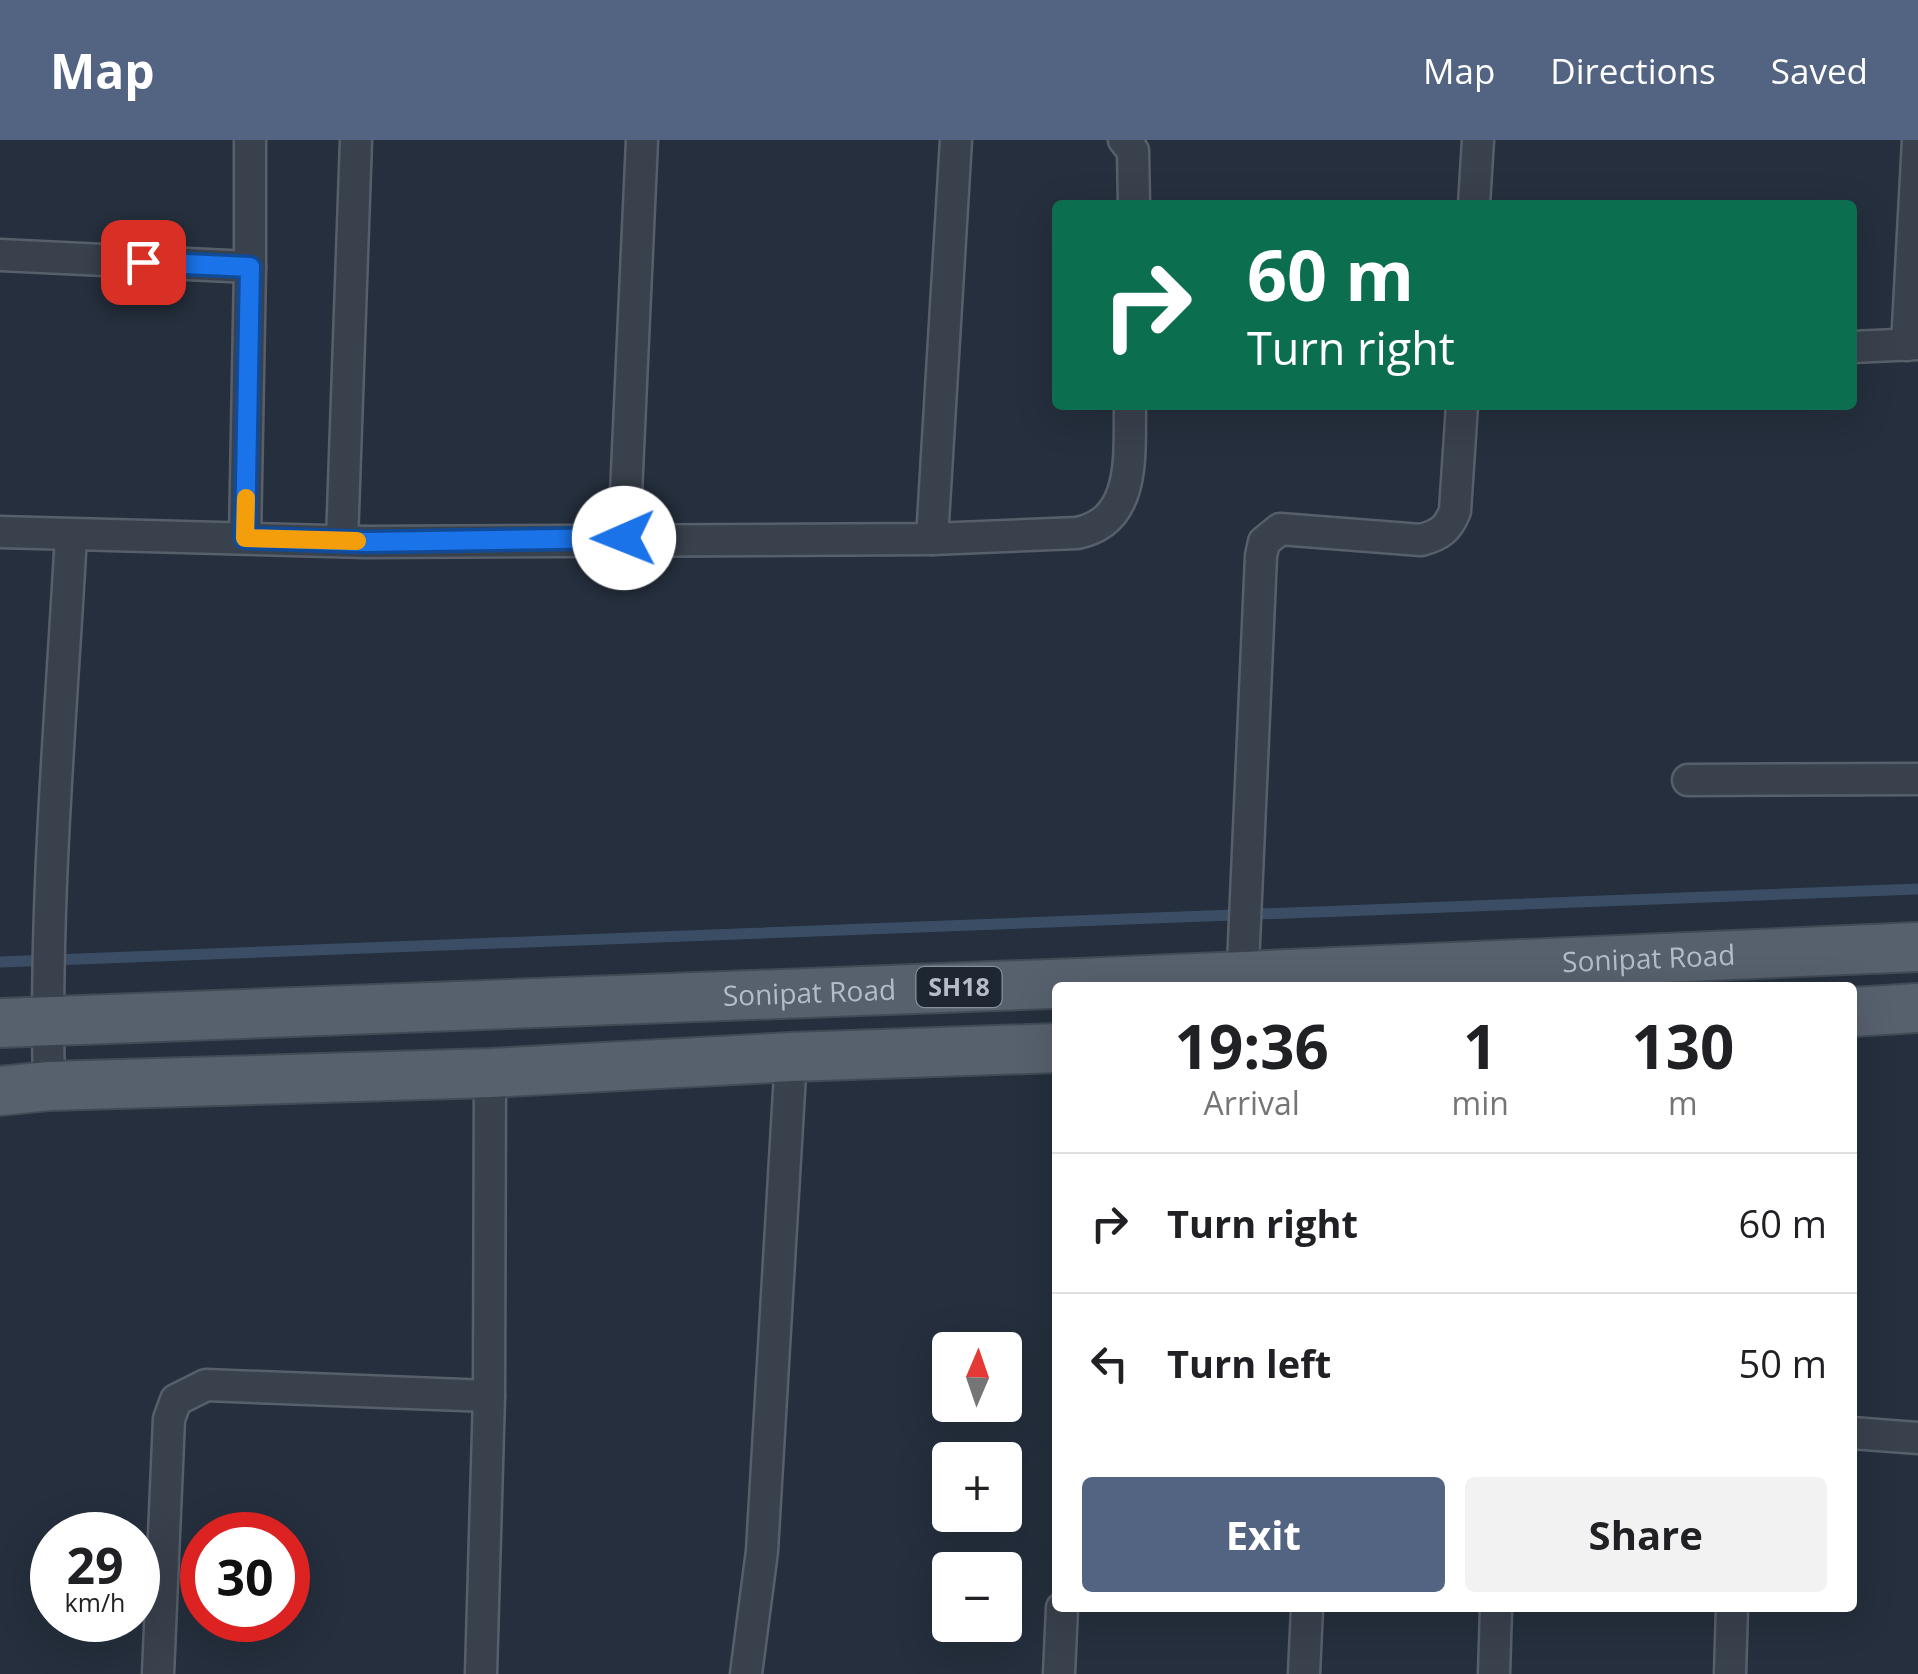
<!DOCTYPE html>
<html lang="en">
<head>
<meta charset="utf-8">
<style>
  :root { --surface:#fff; --page:#f2f2f2; --text:#202124; --muted:#757577; --line:#e0e0e0; --accent:#526481 }
  body { margin:0; font-family:"Open Sans",sans-serif; background:var(--page); color:var(--text); height:100vh; display:flex; flex-direction:column; font-size:38px; white-space:nowrap }
  * { box-sizing:border-box; margin:0 }
  p { font-size:32px; color:var(--muted) }
  .icon { flex:none; width:55px; height:55px; fill:none; stroke:currentColor; stroke-width:2; stroke-linecap:round; stroke-linejoin:round }
  .map { position:relative; flex:1; overflow:hidden }
  .details { position:absolute; left:1052px; top:842px; width:805px; height:630px; display:flex; flex-direction:column; background:var(--surface); border-radius:10px; box-shadow:0 10px 40px #0002 }
  .details>* { flex:none }
  .guide { position:absolute; left:1052px; top:60px; width:805px; height:210px; border-radius:10px; box-shadow:0 10px 40px #0002; background:#0b6e4f; color:#fff; overflow:hidden }
  .needle { width:65px; rotate:2deg }
  .tools { position:absolute; left:932px; top:1192px; display:grid; gap:20px }
  .tools a { display:grid; place-items:center; width:90px; height:90px; border-radius:10px; background:var(--surface); box-shadow:0 10px 40px #0002; font-size:50px }
  .speed { position:absolute; left:30px; top:1372px; display:flex; gap:20px; font-size:50px; font-weight:700; text-align:center }
  .speed>* { display:grid; place-content:center; width:130px; height:130px; border-radius:50%; background:var(--surface); box-shadow:0 10px 40px #0002; line-height:1 }
  .speed small { font-size:25px; font-weight:400 }
  .speed .limit { border:15px solid #d22; background:#fff; color:#111 }
  .pin { position:absolute; display:grid; place-items:center; width:85px; height:85px; color:#fff; margin:-42px; border-radius:20px; box-shadow:0 5px 15px #0006 }
  .me { position:absolute; width:110px; margin:-55px; rotate:269deg; stroke-linejoin:round; filter:drop-shadow(0 0 8px #0008) }
  .turn { display:flex; align-items:center; gap:35px; height:210px; padding:0 30px; font-size:45px }
  .turn .icon { width:130px; height:130px; stroke-width:2.5 }
  .turn b { display:block; font-size:70px; line-height:85px }
  .eta { display:flex; justify-content:space-evenly; align-items:center; height:170px; text-align:center }
  .eta b { font-size:60px; font-weight:700; line-height:70px }
  .cta { display:flex; gap:20px; margin-top:auto; padding:20px 30px }
  .cta a { flex:1; height:115px; border-radius:10px; background:var(--accent); color:#fff; font-size:40px; font-weight:700; line-height:115px; text-align:center }
  .cta a+a { background:var(--page); color:var(--text) }
  ul { padding:0; list-style:none }
  li { display:flex; align-items:center; gap:30px; height:140px; padding:0 30px; border-top:2px solid var(--line) }
  li div { flex:1 }
  li b { display:block; font-size:38px }
  li em { font-style:normal }
  header { display:flex; align-items:center; gap:60px; box-sizing:border-box; height:140px; padding:0 50px; background:var(--accent); color:#fff }
  header strong { font-size:48px }
  nav { display:flex; gap:55px; margin-inline-start:auto; font-size:35px }
  .map>svg:first-child { display:block }
</style>
</head>
<body>
<header>
<strong>Map</strong>
<nav><a>Map</a><a>Directions</a><a>Saved</a></nav>
</header>
<div class="map">
<svg width="1918" height="1534" viewBox="0 0 1918 1534">
  <rect width="100%" height="100%" fill="#252f3d"/>
  <g fill="none" stroke-linecap="round" stroke-linejoin="round">
    <polyline stroke="#3b4d65" stroke-width="11" points="0,822 1918,749"/>
    <g stroke="#575f6b" stroke-width="35">
      <g id="street">
        <polyline points="1124,0 1133,11 1134,65"/>
        <polyline points="1474,65 1478,0"/>
        <polyline points="0,115 250,127 245,398"/>
        <polyline points="250,127 250,0"/>
        <polyline points="1907,205 1918,0"/>
        <polyline points="1852,207 1918,204"/>
        <path d="M0,392L366,402L932,399L1077,393C1137,381 1129,314 1130,265"/>
        <polyline points="624,398 642,0"/>
        <polyline points="932,399 956,0"/>
        <polyline points="342,401 356,0"/>
        <polyline points="1688,640 1918,639"/>
        <path d="M1242,848L1261,416L1264,402L1280,389L1421,400C1440,395 1448,389 1455,371L1462,265"/>
        <path d="M49,946C44,763 61,578 71,395"/>
        <polyline points="1852,1293 1918,1298"/>
        <polyline points="158,1534 169,1279 176,1260 206,1245 489,1256"/>
        <polyline points="481,1534 489,1256 490,933"/>
        <polyline points="746,1534 762,1411 791,917"/>
        <polyline points="1059,1534 1062,1468"/>
        <polyline points="1304,1534 1307,1468"/>
        <polyline points="1494,1534 1496,1468"/>
        <polyline points="1730,1534 1732,1468"/>
      </g>
    </g>
    <g stroke="#424a56" stroke-width="52">
      <g id="primary">
        <polyline points="1852,872 1918,868"/>
        <path id="s1" d="M0,883L1102,842L1918,807"/>
        <polyline points="0,951 49,946 490,933 791,917 1058,908"/>
      </g>
    </g>
    <use href="#street" stroke="#39414d" stroke-width="30"/>
    <use href="#primary" stroke="#57606d" stroke-width="48"/>
  </g>
  <g fill="none" stroke-linecap="round" stroke-linejoin="round">
    <g stroke="#114b97" stroke-width="25">
      <polyline id="route" points="143,122 250,127 245,398 366,402 624,398"/>
    </g>
    <use href="#route" stroke="#1a73e8" stroke-width="18"/>
    <polyline stroke="#f59e0b" stroke-width="18" points="246,358 245,398 357,401"/>
  </g>
  <g text-anchor="middle" stroke-width="9" stroke-linejoin="round" paint-order="stroke">
    <rect fill="#1e2632" stroke="#888f9b" stroke-width="2.5" x="916.5" y="827" width="85" height="40" rx="8"/>
    <g font-size="25" font-weight="bold" fill="#b5bcc8">
      <text x="959" y="856">SH18</text>
    </g>
    <g font-size="28" fill="#b5bcc8" stroke="#1e2632">
      <text dy="10" stroke="none"><textPath href="#s1" startOffset="1650">Sonipat Road</textPath></text>
      <text dy="10" stroke="none"><textPath href="#s1" startOffset="810">Sonipat Road</textPath></text>
    </g>
  </g>
</svg>
<div class="tools">
<a><svg class="needle" viewBox="-14 -14 28 28"><path d="M0-13l5 13h-10z" fill="#e53935"/><path d="M0 13l5-13h-10z" fill="#757577"/></svg></a>
<a>+</a>
<a>−</a>
</div>
<div class="speed"><div>29<small>km/h</small></div><div class="limit">30</div></div>
<div class="pin" style="left:143px;top:122px;background:#d93025"><svg class="icon" aria-label="arrive" viewBox="0 0 24 24"><path d="M6 21V4h12l-3 4 3 4H6"/></svg></div>
<svg class="me" style="left:624px;top:398px" viewBox="-20 -20 40 40"><circle r="19" fill="#fff"/><path d="M0-13L10 11 0 6-10 11z" fill="#1a73e8"/></svg>
<div class="guide">
<div class="turn"><svg class="icon" aria-label="right" viewBox="0 0 24 24"><path d="M7 20v-9h11M14 6l5 5-5 5"/></svg><div><b>60 m</b>Turn right</div></div>
</div>
<section class="details">
<div class="eta">
<div><b>19:36</b><p>Arrival</p></div>
<div><b>1</b><p>min</p></div>
<div><b>130</b><p>m</p></div>
</div>
<ul>
<li><svg class="icon" aria-label="right" viewBox="0 0 24 24"><path d="M7 20v-9h11M14 6l5 5-5 5"/></svg><div><b>Turn right</b></div><em>60 m</em></li>
<li><svg class="icon" aria-label="left" viewBox="0 0 24 24"><path d="M17 20v-9H6M10 6l-5 5 5 5"/></svg><div><b>Turn left</b></div><em>50 m</em></li>
</ul>
<div class="cta"><a>Exit</a><a>Share</a></div>
</section>
</div>
</body>
</html>
